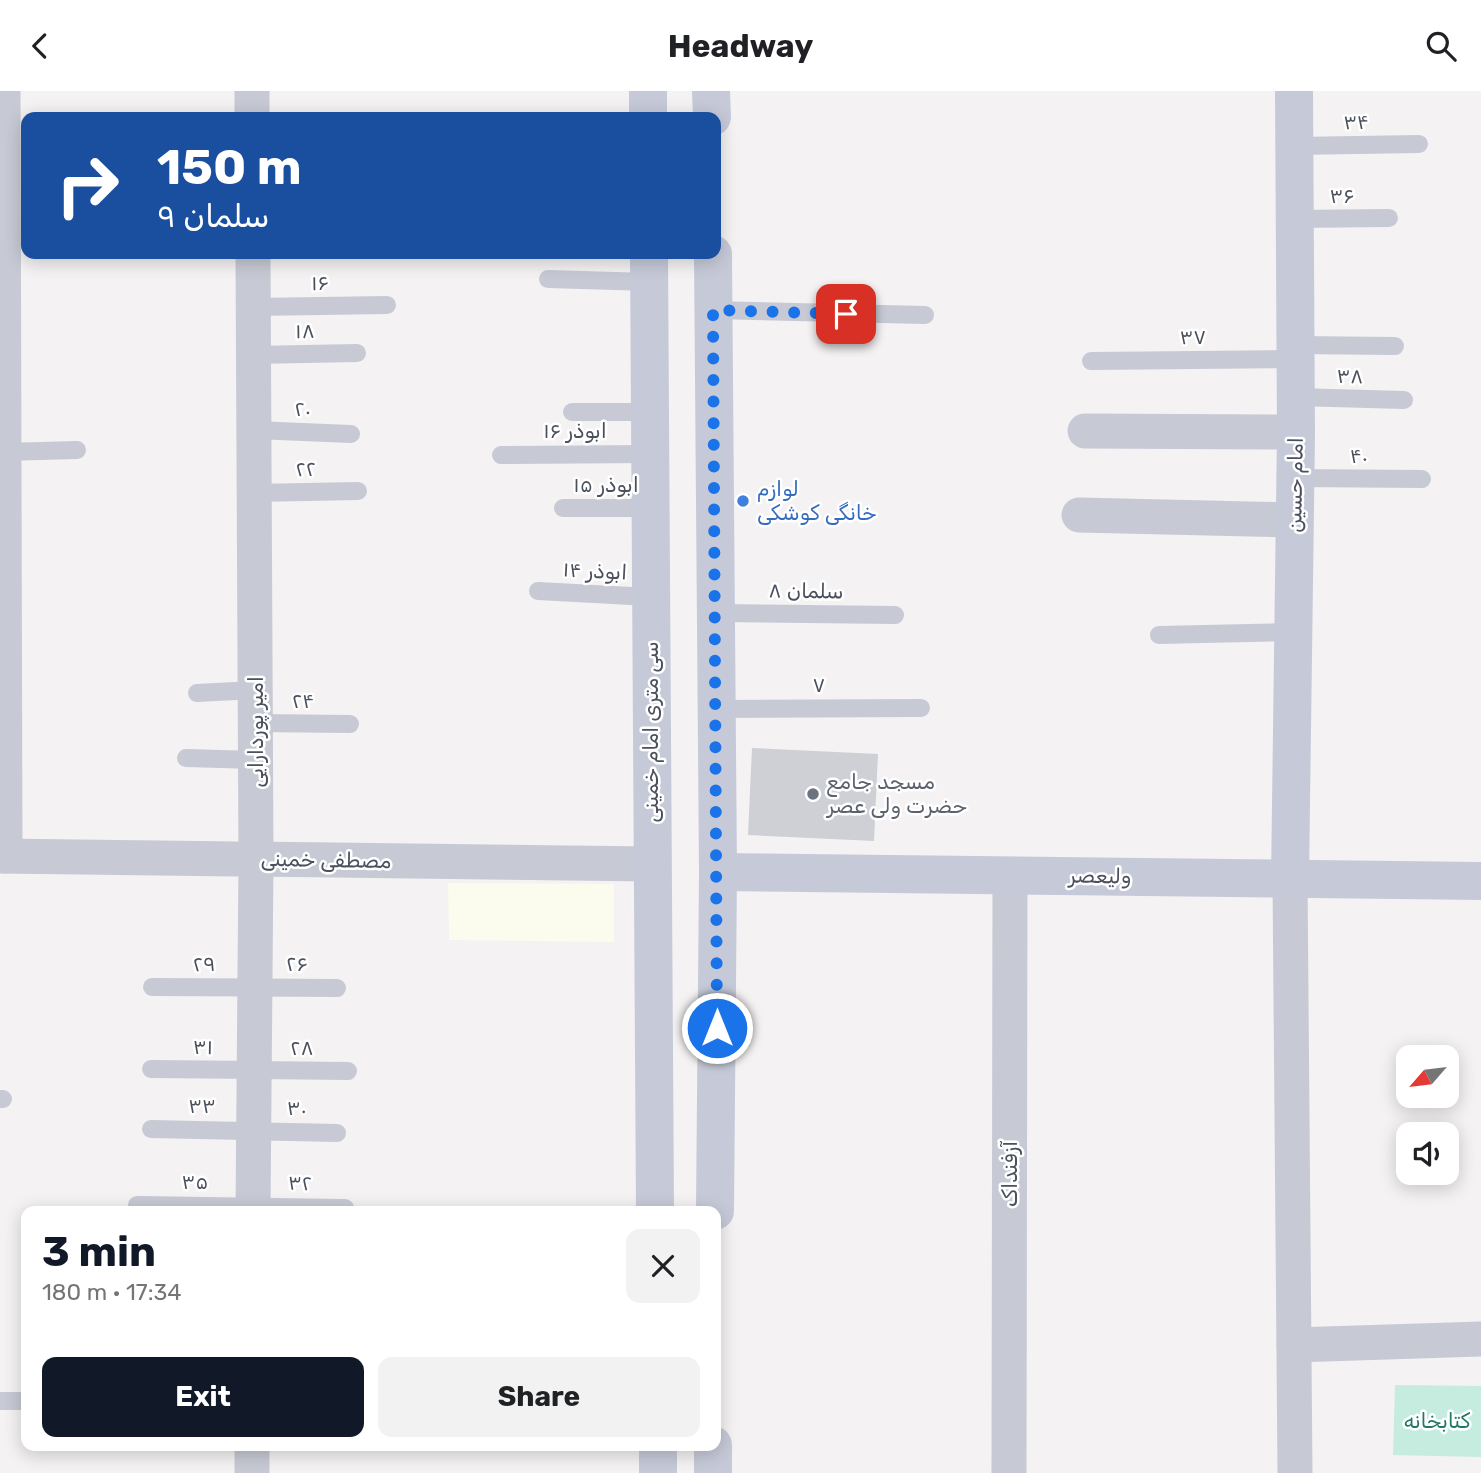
<!DOCTYPE html>
<html lang="en">
<head>
<meta charset="utf-8">
<style>
  :root { --surface:#fff; --page:#f2f2f2; --text:#202124; --muted:#757577; --accent:#111827 }
  body { margin:0; font-family:Rubik,"Noto Sans Arabic",sans-serif; background:var(--page); color:var(--text); height:100vh; display:flex; flex-direction:column; font-size:26px; white-space:nowrap }
  * { box-sizing:border-box; margin:0 }
  p { font-size:23px; color:var(--muted) }
  .icon { flex:none; width:38px; height:38px; fill:none; stroke:currentColor; stroke-width:2; stroke-linecap:round; stroke-linejoin:round }
  .map { position:relative; flex:1; overflow:hidden }
  .panel { position:absolute; left:21px; top:1115px; width:700px; height:245px; display:flex; flex-direction:column; background:var(--surface); border-radius:14px; box-shadow:0 4px 18px #0003 }
  .panel>* { flex:none }
  .hud { position:absolute; left:21px; top:21px; width:700px; height:147px; border-radius:14px; box-shadow:0 4px 18px #0003; background:#1a4fa0; color:#fff; overflow:hidden }
  .needle { width:46px; rotate:242deg }
  .buttons { position:absolute; left:1396px; top:954px; display:grid; gap:14px }
  .buttons a { display:grid; place-items:center; width:63px; height:63px; border-radius:14px; background:var(--surface); box-shadow:0 4px 18px #0003; font-size:35px }
  .pin { position:absolute; display:grid; place-items:center; width:60px; height:60px; color:#fff; margin:-30px; border-radius:14px; box-shadow:0 4px 10px #0006 }
  .me { position:absolute; width:77px; margin:-38px; rotate:0deg; stroke-linejoin:round; filter:drop-shadow(0 0 5px #0008) }
  .turn { display:flex; align-items:center; gap:24px; height:147px; padding:0 21px; font-size:32px }
  .turn .icon { width:91px; height:91px; stroke-width:2.5 }
  .turn b { display:block; font-size:49px; line-height:60px }
  .round { display:grid; place-items:center; flex:none; width:74px; height:74px; border-radius:14px; background:var(--page) }
  .headline { display:flex; align-items:center; justify-content:space-between; height:119px; padding:0 21px }
  h1 { font-size:42px; font-weight:700; line-height:52px; color:var(--accent) }
  .button { display:flex; gap:14px; margin-top:auto; padding:14px 21px }
  .button a { flex:1; height:80px; border-radius:14px; background:var(--accent); color:#fff; font-size:28px; font-weight:700; line-height:80px; text-align:center }
  .button a+a { background:var(--page); color:var(--text) }
  header { display:flex; justify-content:space-between; align-items:center; height:91px; padding:0 21px; background:var(--surface); font-size:32px; font-weight:700 }
  .map>svg:first-child { display:block }
</style>
</head>
<body>
<header><svg class="icon" aria-label="back" viewBox="0 0 24 24"><path d="M15 5l-7 7 7 7"/></svg>Headway<svg class="icon" aria-label="search" viewBox="0 0 24 24"><circle cx="10" cy="10" r="6"/><path d="M15 15l6 6"/></svg></header>
<div class="map">
<svg width="1481" height="1382" viewBox="0 0 1481 1382">
  <rect width="100%" height="100%" fill="#f4f2f2"/>
  <polygon fill="#fbfbee" points="448,792 614,793 614,851 449,849"/>
  <polygon fill="#c5ecdf" points="1395,1294 1481,1295 1481,1366 1393,1364"/>
  <polygon fill="#cfd0d5" points="752,657 878,663 874,750 748,744"/>
  <g fill="none" stroke-linecap="round" stroke-linejoin="round">
    <g stroke="#c7cad4" stroke-width="18">
      <polyline points="1294,55 1419,53"/>
      <polyline points="1295,128 1389,127"/>
      <polyline points="548,188 649,191"/>
      <polyline points="253,216 387,214"/>
      <polyline points="713,219 925,224"/>
      <polyline points="1295,254 1395,255"/>
      <polyline points="253,264 357,262"/>
      <polyline points="1091,270 1295,268"/>
      <polyline points="1295,306 1404,309"/>
      <polyline points="572,321 650,321"/>
      <polyline points="254,339 351,343"/>
      <polyline points="4,361 77,359"/>
      <polyline points="501,364 650,363"/>
      <polyline points="1295,387 1422,388"/>
      <polyline points="254,402 358,400"/>
      <polyline points="563,417 650,417"/>
      <polyline points="538,500 650,506"/>
      <polyline points="716,522 895,524"/>
      <polyline points="1159,544 1293,541"/>
      <polyline points="197,602 255,599"/>
      <polyline points="717,618 921,617"/>
      <polyline points="255,632 350,633"/>
      <polyline points="186,667 256,669"/>
      <polyline points="152,896 337,897"/>
      <polyline points="151,978 348,980"/>
      <polyline points="0,1008 3,1008"/>
      <polyline points="151,1038 337,1042"/>
      <polyline points="137,1114 345,1117"/>
      <polyline points="0,1310 21,1310"/>
    </g>
    <g stroke="#c7cad4" stroke-width="35">
      <polyline points="3,0 5,765"/>
      <polyline points="252,0 252,26"/>
      <polyline points="253,163 256,768 253,1120"/>
      <polyline points="1085,340 1296,341"/>
      <polyline points="1079,424 1294,429"/>
      <polyline points="0,765 652,773"/>
      <polyline points="1290,788 1295,1382"/>
      <polyline points="1294,1254 1481,1248"/>
      <polyline points="252,1382 252,1354"/>
      <polyline points="1009,1382 1010,784"/>
    </g>
    <g stroke="#c6cad8" stroke-width="38">
      <polyline points="648,0 648,26"/>
      <polyline points="711,0 712,26"/>
      <polyline points="649,163 655,1120"/>
      <polyline points="713,163 718,781 715,1120"/>
      <polyline points="718,781 1481,790"/>
      <polyline points="1290,788 1296,341 1294,0"/>
      <polyline points="658,1354 658,1382"/>
      <polyline points="713,1382 713,1354"/>
    </g>
  </g>
  <g fill="none" stroke-linecap="round" stroke-linejoin="round">
    <polyline stroke="#1a73e8" stroke-width="12" stroke-dasharray="0 21.6" points="717,937 713,219 846,223"/>
  </g>
  <circle fill="#3f7fe0" stroke="#fff" stroke-width="2.5" cx="743" cy="410" r="7"/>
  <circle fill="#6b7280" stroke="#fff" stroke-width="2.5" cx="813" cy="703" r="7"/>
  <g text-anchor="middle" stroke-width="5" stroke-linejoin="round" paint-order="stroke">
    <g font-size="21" fill="#4b505d" stroke="#fff">
      <text transform="translate(1356 31) rotate(-1)" y="7">۳۴</text>
      <text x="1342" y="112">۳۶</text>
      <text transform="translate(320 192) rotate(-1)" y="7">۱۶</text>
      <text transform="translate(305 240) rotate(-1)" y="7">۱۸</text>
      <text transform="translate(1193 246) rotate(-1)" y="7">۳۷</text>
      <text transform="translate(1350 285) rotate(1)" y="7">۳۸</text>
      <text transform="translate(303 318) rotate(2)" y="7">۲۰</text>
      <text x="575" y="347">ابوذر ۱۶</text>
      <text x="1359" y="372">۴۰</text>
      <text transform="translate(306 378) rotate(-1)" y="7">۲۲</text>
      <text x="606" y="401">ابوذر ۱۵</text>
      <text transform="translate(1295 394) rotate(-89)" y="7">امام حسین</text>
      <text transform="translate(595 480) rotate(3)" y="7">ابوذر ۱۴</text>
      <text transform="translate(806 500) rotate(1)" y="7">سلمان ۸</text>
      <text x="819" y="601">۷</text>
      <text x="303" y="617">۲۴</text>
      <text transform="translate(256 641) rotate(-90)" y="7">امیر پوردارایی</text>
      <text transform="translate(651 641) rotate(-90)" y="7">سی متری امام خمینی</text>
      <text transform="translate(326 769) rotate(1)" y="7">مصطفی خمینی</text>
      <text transform="translate(1100 785) rotate(1)" y="7">وليعصر</text>
      <text transform="translate(204 873) rotate(-1)" y="7">۲۹</text>
      <text transform="translate(297 873) rotate(1)" y="7">۲۶</text>
      <text transform="translate(203 956) rotate(1)" y="7">۳۱</text>
      <text x="302" y="964">۲۸</text>
      <text x="202" y="1022">۳۳</text>
      <text transform="translate(297 1017) rotate(2)" y="7">۳۰</text>
      <text transform="translate(1010 1083) rotate(-90)" y="7">آزفنداک</text>
      <text x="195" y="1098">۳۵</text>
      <text transform="translate(300 1092) rotate(2)" y="7">۳۲</text>
    </g>
    <g font-size="21" fill="#366cbe" stroke="#fff" text-anchor="start">
      <text x="757" y="405">لوازم<tspan x="757" dy="24">خانگی کوشکی</tspan></text>
    </g>
    <g font-size="21" fill="#5b616d" stroke="#fff" text-anchor="start">
      <text x="827" y="698">مسجد جامع<tspan x="827" dy="24">حضرت ولی عصر</tspan></text>
    </g>
    <g font-size="21" fill="#217965" stroke="#fff">
      <text x="1437" y="1337">کتابخانه</text>
    </g>
  </g>
</svg>
<div class="buttons">
<a><svg class="needle" viewBox="-14 -14 28 28"><path d="M0-13l5 13h-10z" fill="#e53935"/><path d="M0 13l5-13h-10z" fill="#757577"/></svg></a>
<a><svg class="icon" aria-label="sound" viewBox="0 0 24 24"><path d="M4 9h4l5-4v14l-5-4H4zM17 9q2 3 0 6"/></svg></a>
</div>
<div class="pin" style="left:846px;top:223px;background:#d93025"><svg class="icon" aria-label="arrive" viewBox="0 0 24 24"><path d="M6 21V4h12l-3 4 3 4H6"/></svg></div>
<svg class="me" style="left:717px;top:937px" viewBox="-20 -20 40 40"><circle r="17" fill="#1a73e8" stroke="#fff" stroke-width="3"/><path d="M0-11L8 9 0 5-8 9z" fill="#fff"/></svg>
<div class="hud">
<div class="turn"><svg class="icon" aria-label="right" viewBox="0 0 24 24"><path d="M7 20v-9h11M14 6l5 5-5 5"/></svg><div><b>150 m</b>سلمان ۹</div></div>
</div>
<section class="panel">
<div class="headline"><div><h1>3 min</h1><p>180 m · 17:34</p></div><a class="round"><svg class="icon" aria-label="close" viewBox="0 0 24 24"><path d="M6 6l12 12M18 6L6 18"/></svg></a></div>
<div class="button"><a>Exit</a><a>Share</a></div>
</section>
</div>
</body>
</html>
